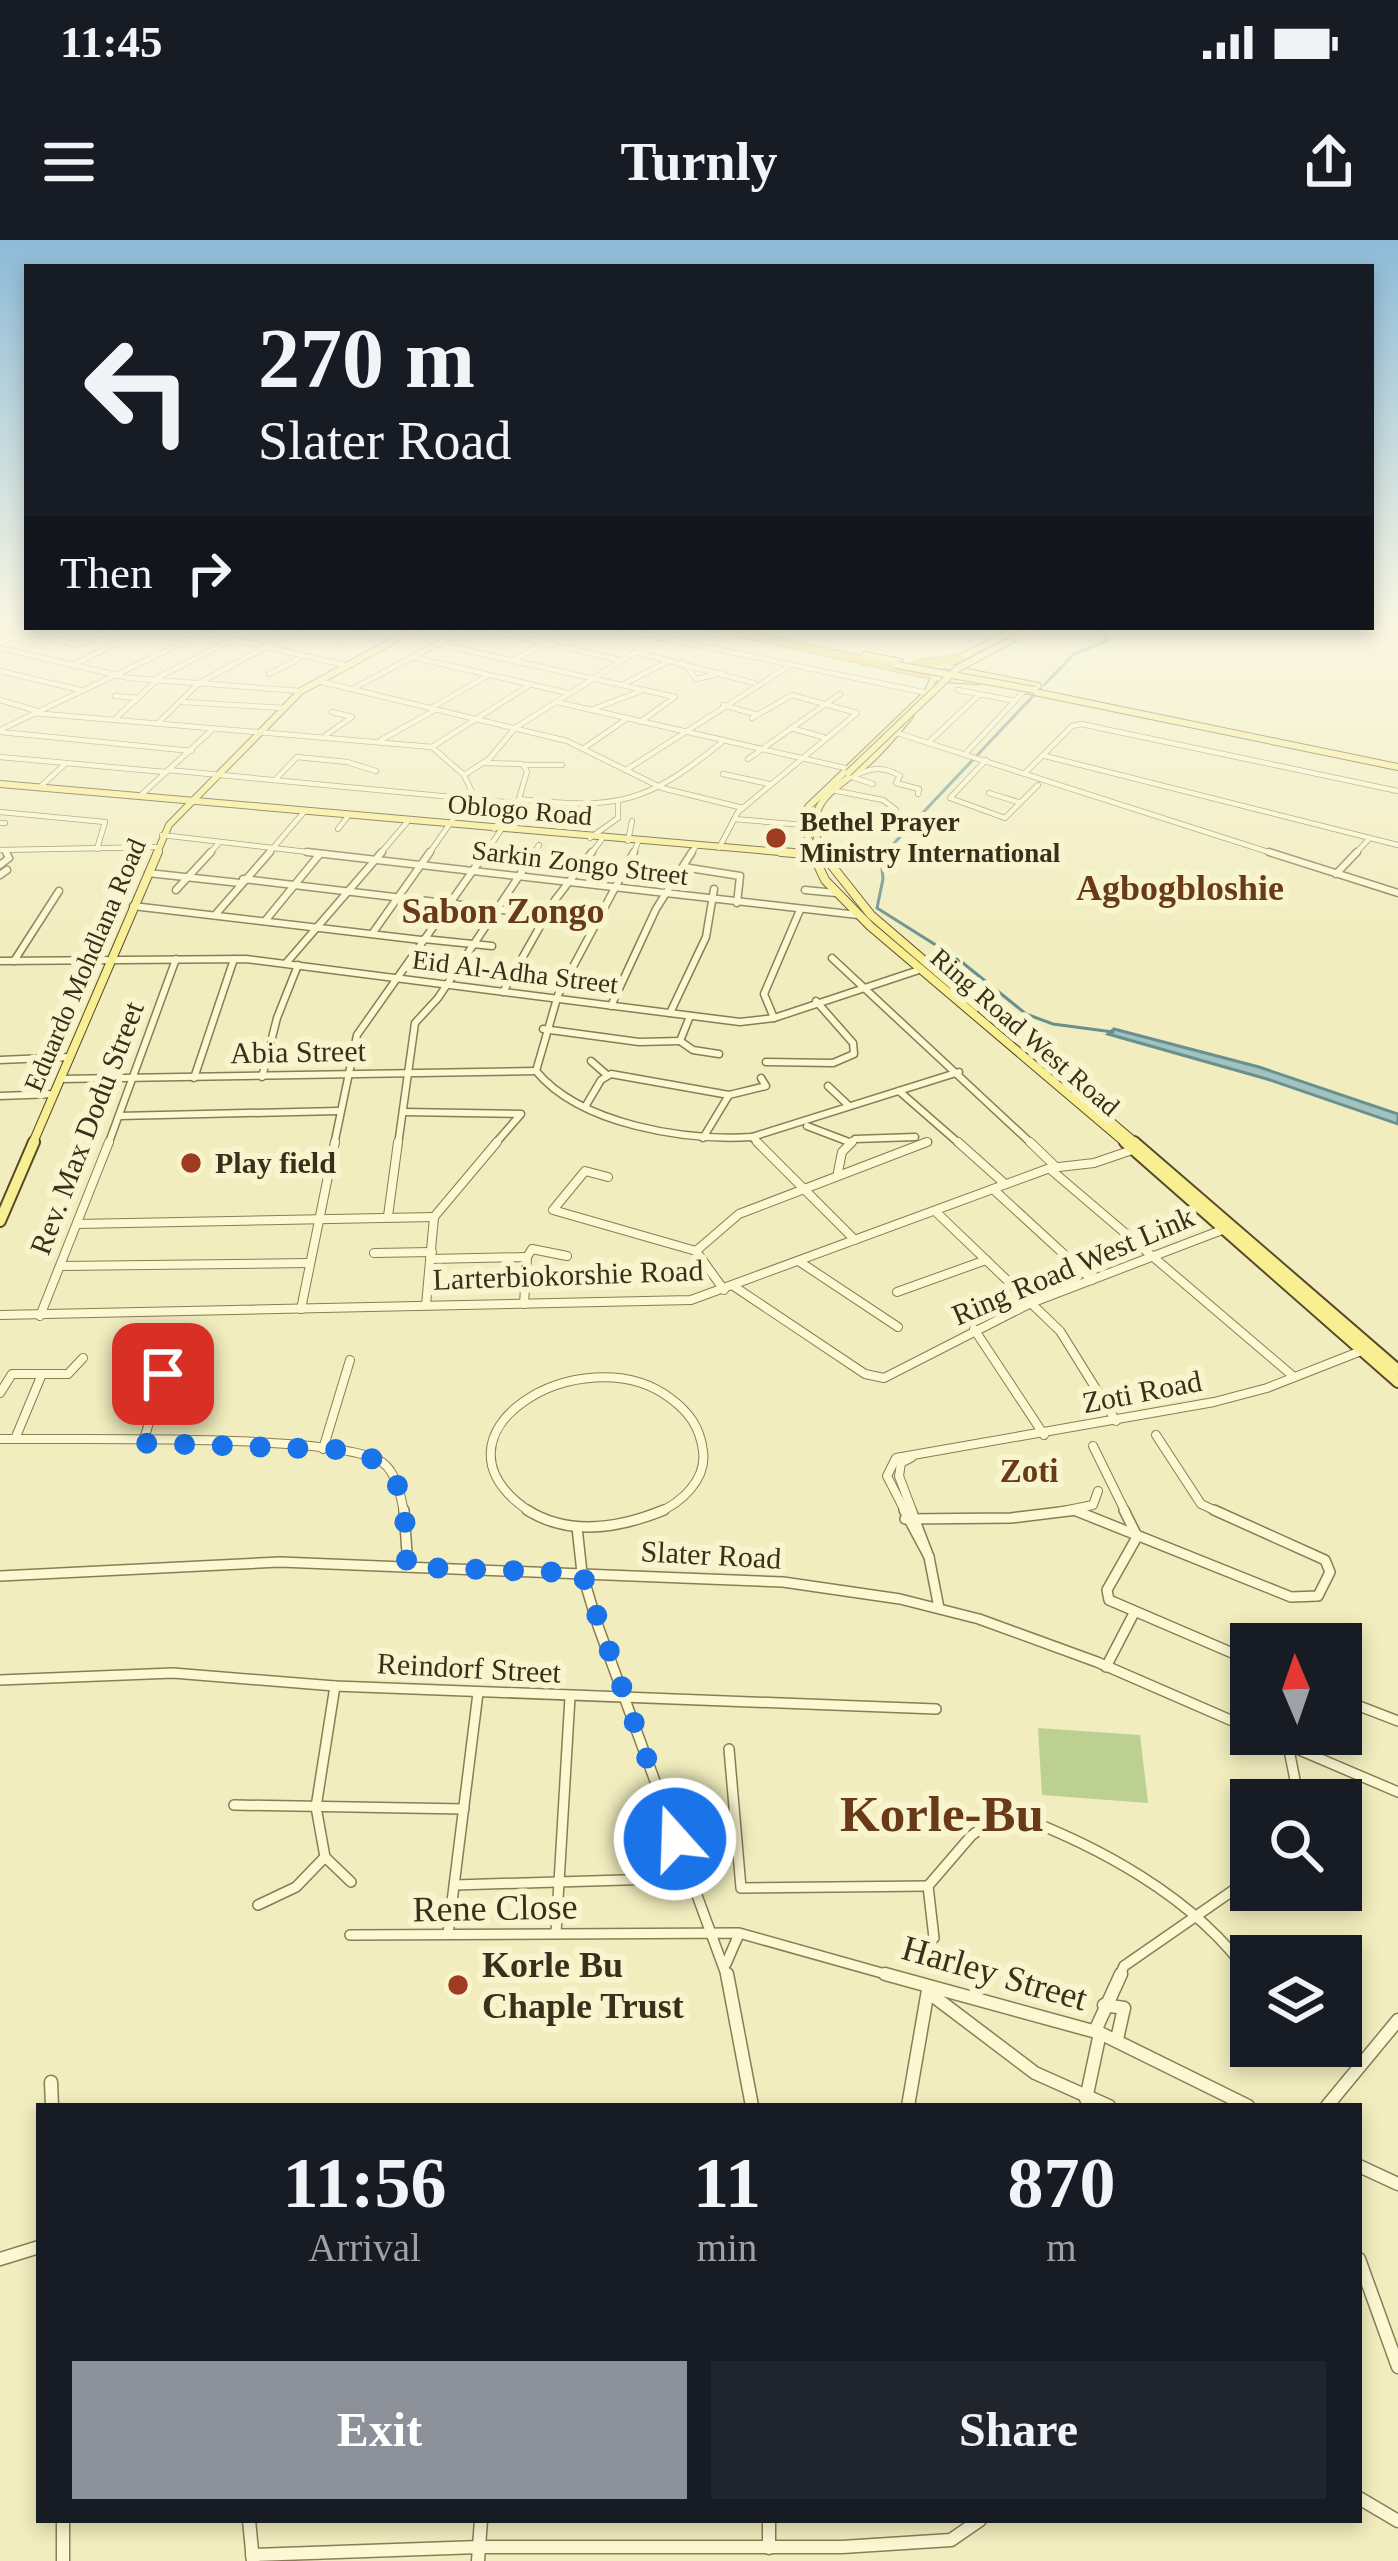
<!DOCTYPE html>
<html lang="en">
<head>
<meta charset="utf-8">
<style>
  :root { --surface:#171b24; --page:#20242c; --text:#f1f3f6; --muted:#9ea1a6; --accent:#8c9099 }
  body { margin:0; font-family:"Times New Roman",serif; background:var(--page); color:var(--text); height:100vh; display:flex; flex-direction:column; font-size:45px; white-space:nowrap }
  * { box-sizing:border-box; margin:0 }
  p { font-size:39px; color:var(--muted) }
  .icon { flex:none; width:66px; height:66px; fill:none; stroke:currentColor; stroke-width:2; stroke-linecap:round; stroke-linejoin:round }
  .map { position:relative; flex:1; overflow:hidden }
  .panel { position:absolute; left:36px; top:1863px; width:1326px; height:420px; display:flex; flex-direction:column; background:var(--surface); border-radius:0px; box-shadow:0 6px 18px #0003 }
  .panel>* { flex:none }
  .hud { position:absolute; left:24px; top:24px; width:1350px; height:366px; border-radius:0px; box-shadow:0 6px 18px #0003; background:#171b24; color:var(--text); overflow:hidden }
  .needle { width:78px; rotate:358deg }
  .fabs { position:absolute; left:1230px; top:1383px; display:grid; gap:24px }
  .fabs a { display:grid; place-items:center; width:132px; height:132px; border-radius:0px; background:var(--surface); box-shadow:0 6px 18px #0003; font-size:60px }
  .pin { position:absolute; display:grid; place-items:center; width:102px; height:102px; color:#fff; margin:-51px; border-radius:24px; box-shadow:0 6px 18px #0006 }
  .me { position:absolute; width:132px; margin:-66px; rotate:340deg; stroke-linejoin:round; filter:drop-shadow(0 0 9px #0008) }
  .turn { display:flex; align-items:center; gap:42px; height:252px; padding:0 36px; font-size:54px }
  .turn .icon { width:156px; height:156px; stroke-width:2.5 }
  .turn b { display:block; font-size:84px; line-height:102px }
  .then { display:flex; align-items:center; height:114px; padding:0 36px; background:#0003; gap:24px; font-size:45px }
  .eta { display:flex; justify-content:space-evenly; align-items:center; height:204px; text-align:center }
  .eta b { font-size:72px; font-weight:700; line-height:84px }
  .cta { display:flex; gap:24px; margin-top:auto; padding:24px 36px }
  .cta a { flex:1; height:138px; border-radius:0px; background:var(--accent); color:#fff; font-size:48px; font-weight:700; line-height:138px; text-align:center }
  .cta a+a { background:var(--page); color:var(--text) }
  .status { display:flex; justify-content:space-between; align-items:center; height:84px; padding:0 60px; background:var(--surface); direction:ltr }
  .status svg { height:33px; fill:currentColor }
  header { display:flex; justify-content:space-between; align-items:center; height:156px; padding:0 36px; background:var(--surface); font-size:54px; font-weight:700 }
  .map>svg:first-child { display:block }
</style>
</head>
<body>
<div class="status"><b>11:45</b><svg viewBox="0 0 49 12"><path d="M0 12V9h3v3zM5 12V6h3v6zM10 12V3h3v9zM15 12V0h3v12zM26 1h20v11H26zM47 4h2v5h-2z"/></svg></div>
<header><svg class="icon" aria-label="menu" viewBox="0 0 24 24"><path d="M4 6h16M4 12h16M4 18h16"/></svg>Turnly<svg class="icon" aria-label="share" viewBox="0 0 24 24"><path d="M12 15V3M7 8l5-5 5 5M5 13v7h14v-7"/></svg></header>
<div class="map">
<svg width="1398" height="2321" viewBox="0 0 1398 2321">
  <rect width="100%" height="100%" fill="#f1edbe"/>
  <polygon fill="#bbd091" points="1038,1488 1140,1495 1148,1563 1042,1555"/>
  <polygon fill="#a2c2c0" stroke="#68908f" stroke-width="3" points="1114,789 1259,827 1398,874 1398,884 1267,839 1108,794"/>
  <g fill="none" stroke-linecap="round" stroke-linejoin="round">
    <g stroke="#68908f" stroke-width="3">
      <polyline points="754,387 759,391"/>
      <polyline points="1044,445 1074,414 1109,400 1097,387"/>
      <polyline points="1034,455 881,617 883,639 877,668 958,719 1026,774 1053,784 1113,792"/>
    </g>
    <polyline stroke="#a2c2c0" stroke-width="6" points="840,618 883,623"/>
    <g stroke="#8a7d55" stroke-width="6">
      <g id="minor-far4">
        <polyline points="0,387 77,405 116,387"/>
        <polyline points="272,387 294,392"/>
        <polyline points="475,387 620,420"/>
        <polyline points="611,387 927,453"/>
        <polyline points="207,393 344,425"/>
        <polyline points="341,402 366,387"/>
        <polyline points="0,403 36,387"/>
        <polyline points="439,404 675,457 640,482"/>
        <polyline points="0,408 129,438 301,451"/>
        <polyline points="635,412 754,443"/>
        <polyline points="412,417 568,453"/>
        <polyline points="515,420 570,387"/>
        <polyline points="683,422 696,439 722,433"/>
        <polyline points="73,425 117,403"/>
        <polyline points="0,431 80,450"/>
        <polyline points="269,434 300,418"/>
        <polyline points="155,439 231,400"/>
        <polyline points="318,441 567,501 662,548 743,568"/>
        <polyline points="624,444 669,421"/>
        <polyline points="354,448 469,387"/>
        <polyline points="958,450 1015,461"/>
        <polyline points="115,456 138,458"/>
        <polyline points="0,460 37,471"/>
        <polyline points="182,462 284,468"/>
        <polyline points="557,462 845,528"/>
        <polyline points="723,465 755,474"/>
        <polyline points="433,467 487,436"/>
        <polyline points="591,470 643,450"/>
        <polyline points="33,473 432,507"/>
        <polyline points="116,478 157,440"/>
        <polyline points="752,478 792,455 857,473"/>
        <polyline points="159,482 199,443 303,387"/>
        <polyline points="791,488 823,497"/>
        <polyline points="0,490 216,387"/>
        <polyline points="891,491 1278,615"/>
        <polyline points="0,492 192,511"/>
        <polyline points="326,495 352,477 332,472"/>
        <polyline points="381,500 435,470"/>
        <polyline points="929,502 980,454"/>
        <polyline points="432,507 528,446"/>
        <polyline points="584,508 625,480"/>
        <polyline points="966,513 1025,450"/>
        <polyline points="1045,516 1398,605"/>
        <polyline points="0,517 165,532"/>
        <polyline points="748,519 840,454"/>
        <polyline points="986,520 950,558 1005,578 1038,545"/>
        <polyline points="485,523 522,524 527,531 519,559 494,589"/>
        <polyline points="526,525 562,525"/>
        <polyline points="168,530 515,563"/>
        <polyline points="626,530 789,426"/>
        <polyline points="1026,532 1072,486 1081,484 1398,551"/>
        <polyline points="723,534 769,544"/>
        <polyline points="464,535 489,519 515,488 675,387"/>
        <polyline points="275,540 297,517 347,522 376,531"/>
        <path d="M873,544L852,537C869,528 883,525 900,536L896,543L919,549L918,554"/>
        <polyline points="40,547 64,525"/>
        <polyline points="832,550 883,560 896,570"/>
        <polyline points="989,553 1018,562"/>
        <polyline points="140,556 213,489"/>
        <path d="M519,559C617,570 646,564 722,502"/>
        <polyline points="0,572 105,582 97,609"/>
        <polyline points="813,578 877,581"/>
        <polyline points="734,579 804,585"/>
        <polyline points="855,582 861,590 886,591"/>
        <polyline points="0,583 5,583"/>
        <polyline points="338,589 348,576"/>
        <polyline points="162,595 333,615"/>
        <polyline points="590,598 618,578 618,561"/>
        <polyline points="628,601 632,581"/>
        <polyline points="719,608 738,572 857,473"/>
        <polyline points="0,610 158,607"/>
        <polyline points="5,610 7,615"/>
        <polyline points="208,615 219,603"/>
        <polyline points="267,615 304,572"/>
        <polyline points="379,615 408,581"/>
        <polyline points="428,615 472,552 464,535 432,507"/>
        <polyline points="484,615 501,590"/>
        <polyline points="533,615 539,605"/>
        <polyline points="590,615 602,599"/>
        <polyline points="633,615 638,602"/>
        <polyline points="690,615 696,606"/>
        <polyline points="1354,615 1370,598"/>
      </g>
    </g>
    <g stroke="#8a7d55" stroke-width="9">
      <g id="minor-far3">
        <polyline points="307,612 858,675"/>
        <path d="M634,612L558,755L536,831C581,885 685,901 752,897L959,832"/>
        <polyline points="1269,612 1398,653"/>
        <polyline points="822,615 867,615"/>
        <polyline points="0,625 9,618 6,612"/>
        <polyline points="683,627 740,636 737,663"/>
        <polyline points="148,633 240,643"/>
        <polyline points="1336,634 1357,612"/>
        <polyline points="0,635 7,630"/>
        <polyline points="243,639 595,681"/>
        <polyline points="176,650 211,612"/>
        <polyline points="805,650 836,653"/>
        <polyline points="133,666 421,700"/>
        <polyline points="215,675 270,612"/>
        <polyline points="265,681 319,615"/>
        <polyline points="372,694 430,612"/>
        <polyline points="424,699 492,706"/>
        <polyline points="832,718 1033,905"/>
        <polyline points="0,721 246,719 740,782 774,778 922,729"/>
        <polyline points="14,721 59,651"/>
        <polyline points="287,722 382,612"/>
        <polyline points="503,752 555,660 592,612"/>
        <polyline points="611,766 656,669 692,612"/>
        <polyline points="670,773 706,697 714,649"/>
        <polyline points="774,778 764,754 800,670"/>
        <polyline points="543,789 639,802 680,801"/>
        <polyline points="680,801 693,810 719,814"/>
        <polyline points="680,801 690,776"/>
        <polyline points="0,820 70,817"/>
        <polyline points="591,821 607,835"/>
        <polyline points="766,822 833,823 854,814 853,803 816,761"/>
        <polyline points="262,837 277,778 298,725"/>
        <polyline points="194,838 234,719"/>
        <polyline points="61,839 536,831"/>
        <polyline points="828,846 848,865"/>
        <polyline points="899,851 961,905"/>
        <polyline points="0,856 54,854"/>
        <polyline points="585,867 601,840 611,834 729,855 766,846 761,838"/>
        <polyline points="404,872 521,874 494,905"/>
        <polyline points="119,876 338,871"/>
        <polyline points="807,886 849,902"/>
        <polyline points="752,897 760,905"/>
        <polyline points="703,898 729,855"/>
        <polyline points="108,905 176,719"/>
        <polyline points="334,905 357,795 486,612"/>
        <polyline points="398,905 415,783 438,758 535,612"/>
        <polyline points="849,905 855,899 915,897"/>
        <polyline points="919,905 928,902"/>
      </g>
    </g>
    <g stroke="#8a7d55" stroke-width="10">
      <g id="minor-far2">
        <polyline points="757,902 855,1000"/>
        <polyline points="958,902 1005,944"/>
        <polyline points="1030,902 1056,927"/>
        <polyline points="1050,929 1294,1137"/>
        <polyline points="838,932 842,912 852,902"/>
        <polyline points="608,937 585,931 553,970 696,1011"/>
        <polyline points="993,949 1092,1040"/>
        <polyline points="935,971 1060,1091 1116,1181"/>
        <polyline points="388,976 398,902"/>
        <polyline points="77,984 434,977"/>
        <polyline points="696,1011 739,974 927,902"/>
        <polyline points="696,1011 724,1050"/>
        <polyline points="374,1013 432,1012"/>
        <polyline points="430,1019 527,1017"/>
        <polyline points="800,1022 898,1087"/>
        <polyline points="61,1026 308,1023"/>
        <polyline points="735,1047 865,1134 884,1138 1031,1063 1222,990"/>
        <polyline points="897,1052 986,1020"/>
        <polyline points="524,1064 527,1017 532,1009 567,1016"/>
        <polyline points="426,1065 434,977 497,902"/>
        <polyline points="301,1069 335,902"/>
        <polyline points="0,1075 691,1060 1050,928 1094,923 1138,908"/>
        <polyline points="40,1076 109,902"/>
        <polyline points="974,1089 1044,1195"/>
        <polyline points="0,1153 12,1134 68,1134 83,1118"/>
        <polyline points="1156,1195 1201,1264 1220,1273"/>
        <path d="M0,1199C65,1200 340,1193 382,1222C397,1233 401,1256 404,1273"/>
        <polyline points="15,1199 42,1134"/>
        <polyline points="143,1203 172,1103"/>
        <polyline points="1093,1206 1126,1273"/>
        <polyline points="323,1209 350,1120"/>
        <polyline points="912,1217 901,1223 899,1236 913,1273"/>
        <polyline points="1074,1270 1081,1273"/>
        <path d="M532,1273C412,1195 583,1093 670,1158C689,1172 700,1187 703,1211C707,1240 681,1263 657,1273"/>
        <polyline points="906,1273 887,1236 896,1218 1214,1162 1267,1148 1361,1111"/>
        <polyline points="1053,1273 1093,1265 1098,1251"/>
      </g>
    </g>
    <g stroke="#8a7d55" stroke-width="12">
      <g id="minor-far1">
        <polyline points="404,1270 408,1327"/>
        <path d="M527,1270C570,1297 620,1288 664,1270"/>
        <polyline points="904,1270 929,1317"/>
        <polyline points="911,1270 929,1317 939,1368"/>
        <polyline points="1074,1270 1291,1357 1318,1356 1330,1332 1325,1320 1214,1270"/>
        <polyline points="1124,1270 1137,1296"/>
        <polyline points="905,1279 1011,1278 1077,1270"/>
        <polyline points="577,1287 582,1333 598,1386 727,1737"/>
        <polyline points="1137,1297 1107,1350 1109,1360 1251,1421"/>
        <polyline points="0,1336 280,1322 783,1342 900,1359 979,1379 1097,1422 1251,1489"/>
        <polyline points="1106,1427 1134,1373"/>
        <polyline points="0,1440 173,1433 335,1446 936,1469"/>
        <polyline points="335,1446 316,1567 325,1617 351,1642"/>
        <polyline points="1341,1459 1398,1481"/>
        <polyline points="1262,1494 1398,1552"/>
        <polyline points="1288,1505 1299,1560"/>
        <polyline points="729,1509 741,1648 928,1646"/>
        <polyline points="234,1565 464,1569"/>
        <polyline points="455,1645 690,1638"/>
        <polyline points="258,1665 296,1647 325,1617"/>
        <polyline points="556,1693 570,1457"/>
        <polyline points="448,1694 478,1453"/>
        <polyline points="350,1695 739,1693 896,1737"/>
        <path d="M934,1698L928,1646L971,1596L1004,1571C1094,1603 1196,1657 1251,1737"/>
        <polyline points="726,1724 739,1694"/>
        <polyline points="1119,1737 1124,1726 1251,1638"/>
      </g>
    </g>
    <g stroke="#8a7d55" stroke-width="15">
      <g id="minor">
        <polyline points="727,1734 752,1866"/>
        <polyline points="885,1734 1100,1793 1248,1866"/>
        <polyline points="928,1752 1035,1833 1109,1866"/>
        <polyline points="1104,1765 1124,1768 1117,1799"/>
        <polyline points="1095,1791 1121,1734"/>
        <polyline points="51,1842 52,1866"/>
        <polyline points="1086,1859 1100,1793"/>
        <polyline points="908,1866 928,1750"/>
        <polyline points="1327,1866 1398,1780"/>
        <polyline points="1359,1926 1398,1944"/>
        <polyline points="0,2019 39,2007"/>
        <polyline points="1359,2019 1398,2127"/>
        <polyline points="1359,2258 1398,2281"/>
        <polyline points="63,2280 63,2321"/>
        <polyline points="249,2280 253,2321"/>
        <polyline points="769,2280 769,2308"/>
        <polyline points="252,2315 479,2307 842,2307 951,2300 980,2280"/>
        <polyline points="478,2321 481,2280"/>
      </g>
    </g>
    <g stroke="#57492a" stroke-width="8">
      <g id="major-far2">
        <polyline points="865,415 900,422"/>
        <polyline points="954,421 1020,387"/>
        <polyline points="967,432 945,425 925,431 941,439 978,441"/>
        <polyline points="967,432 1038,446"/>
        <polyline points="1025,450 1398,527"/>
        <polyline points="0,544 815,615"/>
        <polyline points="156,615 169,585 301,451 418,387"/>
        <polyline points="814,615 804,585 808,567 927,453 934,438"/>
        <path d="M822,615C803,562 828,555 865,525C882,511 896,493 910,476"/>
      </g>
    </g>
    <g stroke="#57492a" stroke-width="10">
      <g id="major-far1">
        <polyline points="781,612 819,615"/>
        <polyline points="812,612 825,640 870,686 1128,905"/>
        <polyline points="821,612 871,675 978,767"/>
        <polyline points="1078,854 1138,905"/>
        <polyline points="32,905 158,612"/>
      </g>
    </g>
    <g stroke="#57492a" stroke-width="14">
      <g id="major">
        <polyline points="1125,902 1398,1142"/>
        <polyline points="1134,902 1398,1130"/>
        <polyline points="0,981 34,902"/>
      </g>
    </g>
    <g stroke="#57492a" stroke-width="9">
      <g id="highway">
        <polyline points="712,387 926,434"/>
        <polyline points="917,424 959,419"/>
      </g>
    </g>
    <use href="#minor-far4" stroke="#fbf8d2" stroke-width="4.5"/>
    <use href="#minor-far3" stroke="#fbf8d2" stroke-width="6"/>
    <use href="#minor-far2" stroke="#fbf8d2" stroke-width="8"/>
    <use href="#minor-far1" stroke="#fbf8d2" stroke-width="9"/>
    <use href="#minor" stroke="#fbf8d2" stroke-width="12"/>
    <use href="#major-far2" stroke="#f8ee92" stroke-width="6"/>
    <use href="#major-far1" stroke="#f8ee92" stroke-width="8"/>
    <use href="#major" stroke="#f8ee92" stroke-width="10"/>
    <use href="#highway" stroke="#e8c447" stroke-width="8"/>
    <g stroke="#57492a" stroke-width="8" stroke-linecap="butt">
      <g id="major-bridge">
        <polyline points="897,425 1035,450"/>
        <polyline points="848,533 957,429 1035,387"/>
      </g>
    </g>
    <use href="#major-bridge" stroke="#f8ee92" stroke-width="6"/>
  </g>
  <linearGradient id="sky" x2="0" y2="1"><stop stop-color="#8cbad8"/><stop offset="0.54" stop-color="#f9f7e2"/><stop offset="1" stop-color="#f9f7e2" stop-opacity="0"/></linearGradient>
  <rect width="1398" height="708" fill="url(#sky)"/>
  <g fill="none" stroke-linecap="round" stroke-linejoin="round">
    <path stroke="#1a73e8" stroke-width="21" stroke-dasharray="0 37.8" d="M163,1134L143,1203L349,1210C413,1227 403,1271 407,1327L582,1333L675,1599"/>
  </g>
  <g fill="#9e3b21" stroke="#f8f5ce" stroke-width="4.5">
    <circle cx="776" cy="598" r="12"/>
    <circle cx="191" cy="923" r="12"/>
    <circle cx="458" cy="1745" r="12"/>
  </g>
  <g text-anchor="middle" stroke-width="12" stroke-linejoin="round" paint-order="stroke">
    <g font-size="27" fill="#39301b" stroke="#f8f5ce">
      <text transform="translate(520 570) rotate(5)" y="9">Oblogo Road</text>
      <text transform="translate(580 623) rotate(7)" y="9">Sarkin Zongo Street</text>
      <text transform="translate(85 725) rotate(-67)" y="9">Eduardo Mohdlana Road</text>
      <text transform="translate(515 732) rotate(7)" y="9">Eid Al-Adha Street</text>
      <text transform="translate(1025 792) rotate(41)" y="9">Ring Road West Road</text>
    </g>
    <g font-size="27" font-weight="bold" fill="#39301b" stroke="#f8f5ce" text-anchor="start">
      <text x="800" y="591">Bethel Prayer<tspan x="800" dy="31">Ministry International</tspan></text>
    </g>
    <g font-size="30" fill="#39301b" stroke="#f8f5ce">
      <text transform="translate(298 812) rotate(-1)" y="10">Abia Street</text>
      <text transform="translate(87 888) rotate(-69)" y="10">Rev. Max Dodu Street</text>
      <text transform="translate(1073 1026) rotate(-23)" y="10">Ring Road West Link</text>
      <text transform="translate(568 1035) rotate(-2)" y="10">Larterbiokorshie Road</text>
      <text transform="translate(1142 1152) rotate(-11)" y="10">Zoti Road</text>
      <text transform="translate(711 1315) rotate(3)" y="10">Slater Road</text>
      <text transform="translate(469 1428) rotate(3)" y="10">Reindorf Street</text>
    </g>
    <g font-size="30" font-weight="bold" fill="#39301b" stroke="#f8f5ce" text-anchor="start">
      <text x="215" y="933">Play field</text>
    </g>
    <g font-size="33" font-weight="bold" fill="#683a17" stroke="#f8f5ce">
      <text x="1029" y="1242">Zoti</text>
    </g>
    <g font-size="36" font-weight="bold" fill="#683a17" stroke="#f8f5ce">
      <text x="1180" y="660">Agbogbloshie</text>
      <text x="503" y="683">Sabon Zongo</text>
    </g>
    <g font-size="36" fill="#39301b" stroke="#f8f5ce">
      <text transform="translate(495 1667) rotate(-1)" y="13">Rene Close</text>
      <text transform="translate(995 1732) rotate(16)" y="13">Harley Street</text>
    </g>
    <g font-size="36" font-weight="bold" fill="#39301b" stroke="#f8f5ce" text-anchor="start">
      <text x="482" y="1737">Korle Bu<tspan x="482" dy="41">Chaple Trust</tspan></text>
    </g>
    <g font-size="51" font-weight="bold" fill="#683a17" stroke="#f8f5ce">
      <text x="942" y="1591">Korle-Bu</text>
    </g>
  </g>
</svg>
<div class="fabs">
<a><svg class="needle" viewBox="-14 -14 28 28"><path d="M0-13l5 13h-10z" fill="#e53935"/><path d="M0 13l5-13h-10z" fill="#9ea1a6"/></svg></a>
<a><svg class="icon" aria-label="search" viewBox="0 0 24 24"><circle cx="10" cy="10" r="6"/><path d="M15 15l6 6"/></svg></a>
<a><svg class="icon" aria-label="layers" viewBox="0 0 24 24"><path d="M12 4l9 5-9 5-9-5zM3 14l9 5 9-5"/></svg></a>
</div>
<div class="pin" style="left:163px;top:1134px;background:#d93025"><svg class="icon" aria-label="arrive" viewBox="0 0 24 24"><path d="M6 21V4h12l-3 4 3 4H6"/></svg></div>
<svg class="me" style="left:675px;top:1599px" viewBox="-20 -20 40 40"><circle r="17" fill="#1a73e8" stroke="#fff" stroke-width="3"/><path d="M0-11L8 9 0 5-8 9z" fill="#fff"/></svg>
<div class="hud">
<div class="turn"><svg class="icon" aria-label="left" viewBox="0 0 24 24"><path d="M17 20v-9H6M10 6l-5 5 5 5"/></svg><div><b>270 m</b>Slater Road</div></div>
<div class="then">Then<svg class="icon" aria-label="right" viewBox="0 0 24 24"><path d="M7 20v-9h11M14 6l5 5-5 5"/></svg></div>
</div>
<section class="panel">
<div class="eta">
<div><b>11:56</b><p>Arrival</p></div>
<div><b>11</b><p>min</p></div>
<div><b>870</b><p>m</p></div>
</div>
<div class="cta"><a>Exit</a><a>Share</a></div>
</section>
</div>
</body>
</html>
